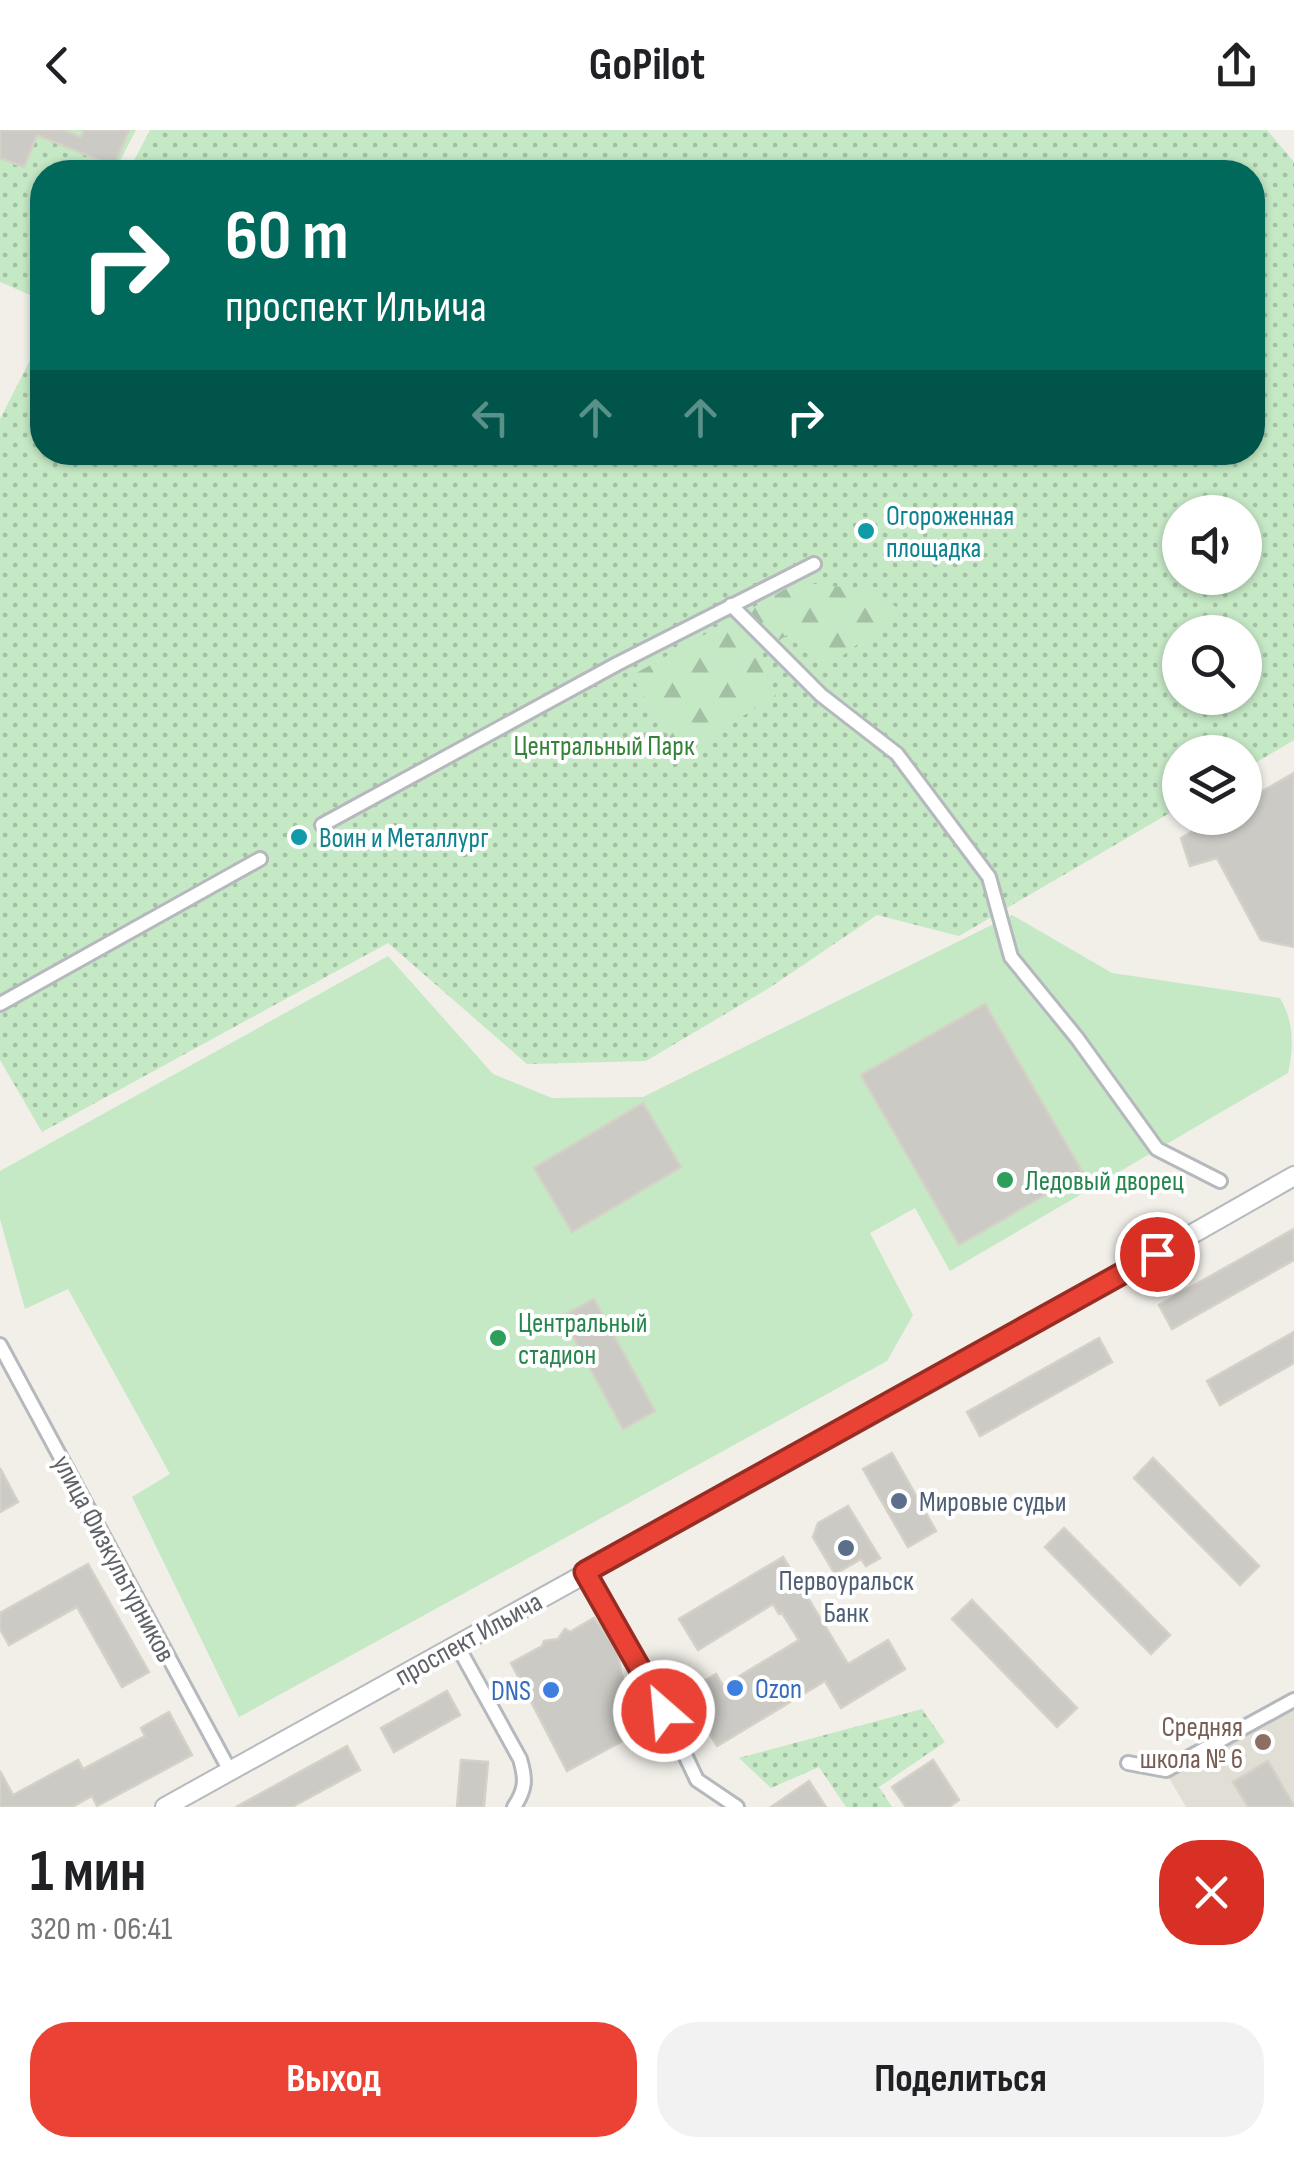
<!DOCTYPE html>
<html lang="ru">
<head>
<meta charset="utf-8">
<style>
  :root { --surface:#fff; --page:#f2f2f2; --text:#202124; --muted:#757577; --accent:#ea4335 }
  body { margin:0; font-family:"Sofia Sans Condensed",sans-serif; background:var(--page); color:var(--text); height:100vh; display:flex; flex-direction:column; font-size:38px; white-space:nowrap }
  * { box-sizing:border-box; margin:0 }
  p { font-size:32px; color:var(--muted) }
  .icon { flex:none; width:55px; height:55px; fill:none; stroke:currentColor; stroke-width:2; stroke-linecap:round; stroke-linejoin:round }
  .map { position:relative; height:1677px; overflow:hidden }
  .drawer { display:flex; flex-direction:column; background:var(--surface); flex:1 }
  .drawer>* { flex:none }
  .guide { position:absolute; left:30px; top:30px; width:1235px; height:305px; border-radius:40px; box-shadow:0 2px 8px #0004; background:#00695c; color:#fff; overflow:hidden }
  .fabs { position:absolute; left:1162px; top:365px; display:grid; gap:20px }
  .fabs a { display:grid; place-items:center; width:100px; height:100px; border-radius:50%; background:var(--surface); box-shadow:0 2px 8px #0004; font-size:50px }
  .pin { position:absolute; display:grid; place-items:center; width:85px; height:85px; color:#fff; margin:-42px; border:5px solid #fff; border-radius:50%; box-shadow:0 2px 10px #0007 }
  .me { position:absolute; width:110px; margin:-55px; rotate:333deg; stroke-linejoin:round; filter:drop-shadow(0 0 8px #0008) }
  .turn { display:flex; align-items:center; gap:35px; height:210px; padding:0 30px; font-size:45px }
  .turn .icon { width:130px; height:130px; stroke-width:2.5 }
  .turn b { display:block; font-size:70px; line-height:85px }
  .lanes { display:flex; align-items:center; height:95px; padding:0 30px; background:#0003; justify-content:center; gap:50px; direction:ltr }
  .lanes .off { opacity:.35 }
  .round { display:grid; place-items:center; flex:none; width:105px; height:105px; border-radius:40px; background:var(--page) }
  .headline { display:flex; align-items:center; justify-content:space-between; height:170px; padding:0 30px }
  h1 { font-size:60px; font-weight:700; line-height:75px }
  .button { display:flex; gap:20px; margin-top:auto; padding:20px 30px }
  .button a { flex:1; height:115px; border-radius:40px; background:var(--accent); color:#fff; font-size:40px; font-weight:700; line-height:115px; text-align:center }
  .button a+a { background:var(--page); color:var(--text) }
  header { display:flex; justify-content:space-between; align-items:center; height:130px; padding:0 30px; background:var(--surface); font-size:45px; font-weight:700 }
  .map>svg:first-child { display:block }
</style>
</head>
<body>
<header><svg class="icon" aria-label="back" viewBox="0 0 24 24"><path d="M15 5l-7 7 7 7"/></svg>GoPilot<svg class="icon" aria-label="share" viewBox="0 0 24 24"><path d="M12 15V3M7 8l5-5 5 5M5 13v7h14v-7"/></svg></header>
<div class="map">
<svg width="1294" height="1677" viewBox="0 0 1294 1677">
  <defs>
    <pattern id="grass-dots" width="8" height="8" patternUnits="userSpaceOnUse" patternTransform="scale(2.5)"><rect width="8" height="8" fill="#c5e8c5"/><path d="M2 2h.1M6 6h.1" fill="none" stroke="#a3c0a4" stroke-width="1.8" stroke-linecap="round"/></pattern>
    <pattern id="forest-firs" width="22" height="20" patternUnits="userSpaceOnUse" patternTransform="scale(2.5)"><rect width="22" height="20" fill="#c5e8c5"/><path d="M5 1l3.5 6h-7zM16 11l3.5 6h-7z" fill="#a3c0a4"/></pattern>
  </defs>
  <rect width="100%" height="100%" fill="#f1efe8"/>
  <polygon fill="#e1ded6" points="1294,1576 1294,1677 1186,1677 1169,1648"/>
  <g fill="url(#grass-dots)" fill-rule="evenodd">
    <polygon points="0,0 136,0 114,42 42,42 42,170 0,152"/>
    <path d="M150,0H1267L1294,32V610L1245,639V622H1180V677L959,806L877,785L769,858L646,931L527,934L388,813L42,1002L0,930V289L42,207V322H1252V42H128ZM1180,382H1245V448H1180ZM1180,502H1245V568H1180Z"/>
    <polygon points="922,1579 945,1612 879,1657 892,1677 846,1677 819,1637 771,1658 739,1628"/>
  </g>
  <polygon fill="url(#forest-firs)" points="798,452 876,461 901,481 825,539 787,505 759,524 776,566 680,624 631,546"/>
  <path fill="#c5e8c5" d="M1012,785L1112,843L1280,868C1294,892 1294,916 1288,943L950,1141L915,1078L870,1103L913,1185L887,1231L239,1587L132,1367L170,1344L68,1159L25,1179L0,1089V1041L388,826L493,944L552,968L643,967Z"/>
  <g fill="#cccac5" stroke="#d6d1c6" stroke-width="2.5">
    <polygon points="0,0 63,0 81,7 84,0 129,0 114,36 37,5 24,37 0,28"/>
    <polygon points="1294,643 1294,817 1261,810 1217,728 1190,736 1181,708 1216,688 1245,688 1245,671"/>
    <polygon points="985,874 1083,1043 959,1115 861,945"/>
    <polygon points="643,973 681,1037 572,1102 534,1038"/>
    <polygon points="1294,1099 1294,1130 1172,1199 1159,1175"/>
    <polygon points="594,1169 655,1281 623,1299 562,1186"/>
    <polygon points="1294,1202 1294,1233 1220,1275 1207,1251"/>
    <polygon points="1099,1208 1112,1232 980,1306 967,1282"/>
    <polygon points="892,1323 936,1401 908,1417 863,1339"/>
    <polygon points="1153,1328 1259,1436 1240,1455 1134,1348"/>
    <polygon points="0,1338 18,1372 0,1382"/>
    <polygon points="848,1376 880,1428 866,1436 861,1429 835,1444 813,1407 818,1393"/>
    <polygon points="1064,1398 1170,1505 1151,1524 1045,1417"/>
    <polygon points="783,1427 848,1534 888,1510 905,1539 841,1578 825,1551 717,1616 685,1563 716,1544 723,1556 799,1510 782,1483 779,1484 773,1474 698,1520 679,1489"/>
    <polygon points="88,1434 149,1542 122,1557 77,1477 9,1515 0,1499 0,1483"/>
    <polygon points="972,1470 1077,1578 1057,1597 952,1489"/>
    <polygon points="594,1488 618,1522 621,1543 648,1597 567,1641 511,1533 542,1516 544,1511 558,1509 565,1499 570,1502"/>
    <polygon points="447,1561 460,1585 394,1622 381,1598"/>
    <polygon points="169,1582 192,1625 97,1676 92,1666 72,1677 0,1677 0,1641 13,1665 78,1630 83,1639 145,1606 141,1598"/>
    <polygon points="347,1616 360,1640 292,1677 236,1677"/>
    <polygon points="461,1630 488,1632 484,1677 457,1677"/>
    <polygon points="933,1630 959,1670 949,1677 906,1677 892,1657"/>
    <polygon points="1268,1631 1294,1676 1294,1677 1248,1677 1233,1652"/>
    <polygon points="809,1651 826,1677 771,1677"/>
  </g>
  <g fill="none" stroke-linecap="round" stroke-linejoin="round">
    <g stroke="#b5b8bc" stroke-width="18">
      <g id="street">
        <polyline points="731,475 821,565 897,624 989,747 1011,827 1077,908 1157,1019 1220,1051"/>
        <polyline points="322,695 617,534 814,434"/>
        <polyline points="0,874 260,729"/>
        <polyline points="0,1215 230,1641"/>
        <polyline points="585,1442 655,1562 697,1650 737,1677"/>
        <path d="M457,1515L520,1629C526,1649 526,1659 514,1677"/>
        <polyline points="1128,1633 1166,1640 1294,1570"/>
      </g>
    </g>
    <g stroke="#b6babf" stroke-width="22">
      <polyline id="secondary" points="165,1677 985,1222 1294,1046"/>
    </g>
    <use href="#street" stroke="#fff" stroke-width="12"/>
    <use href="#secondary" stroke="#fff" stroke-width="18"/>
  </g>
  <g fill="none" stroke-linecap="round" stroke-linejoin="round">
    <g stroke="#982c22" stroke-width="25">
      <polyline id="route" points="664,1581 585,1442 1157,1124"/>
    </g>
    <use href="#route" stroke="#ea4335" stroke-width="18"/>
  </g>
  <g fill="#0f9aa8" stroke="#fff" stroke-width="4">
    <circle cx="866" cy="401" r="10"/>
    <circle cx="299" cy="707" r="10"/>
  </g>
  <g fill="#2e9e5b" stroke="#fff" stroke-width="4">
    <circle cx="1005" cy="1050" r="10"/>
    <circle cx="498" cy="1208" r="10"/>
  </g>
  <g fill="#5c6f8a" stroke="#fff" stroke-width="4">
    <circle cx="899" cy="1371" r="10"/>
    <circle cx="846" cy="1418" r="10"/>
  </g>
  <g fill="#3f7fe0" stroke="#fff" stroke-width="4">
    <circle cx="735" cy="1558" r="10"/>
    <circle cx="551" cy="1560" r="10"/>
  </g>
  <circle fill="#8d6e63" stroke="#fff" stroke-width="4" cx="1263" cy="1612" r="10"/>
  <g text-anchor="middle" stroke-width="8" stroke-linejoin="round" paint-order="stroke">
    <g font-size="28" fill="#0d838f" stroke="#fff" text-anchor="start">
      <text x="886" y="395">Огороженная<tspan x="886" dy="32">площадка</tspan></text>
      <text x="319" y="717">Воин и Металлург</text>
    </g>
    <g font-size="28" fill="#348238" stroke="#fff">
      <text x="604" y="625">Центральный Парк</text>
    </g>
    <g font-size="28" fill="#27864d" stroke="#fff" text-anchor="start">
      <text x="1025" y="1060">Ледовый дворец</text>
      <text x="518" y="1202">Центральный<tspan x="518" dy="32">стадион</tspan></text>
    </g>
    <g font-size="28" fill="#4e5e75" stroke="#fff" text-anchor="start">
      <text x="919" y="1381">Мировые судьи</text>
      <text x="846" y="1460" text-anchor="middle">Первоуральск<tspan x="846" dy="32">Банк</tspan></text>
    </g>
    <g font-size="28" fill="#5f6368" stroke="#fff">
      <text transform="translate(115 1428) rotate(62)" y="10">улица Физкультурников</text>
      <text transform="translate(468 1508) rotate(-29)" y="10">проспект Ильича</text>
    </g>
    <g font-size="28" fill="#366cbe" stroke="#fff" text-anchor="start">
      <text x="755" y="1568">Ozon</text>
      <text x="531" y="1570" text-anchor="end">DNS</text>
    </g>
    <g font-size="28" fill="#785e54" stroke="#fff" text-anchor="end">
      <text x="1243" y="1606">Средняя<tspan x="1243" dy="32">школа № 6</tspan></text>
    </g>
  </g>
</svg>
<div class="fabs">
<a><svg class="icon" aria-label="sound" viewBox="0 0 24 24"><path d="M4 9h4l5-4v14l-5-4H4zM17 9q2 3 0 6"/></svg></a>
<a><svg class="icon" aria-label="search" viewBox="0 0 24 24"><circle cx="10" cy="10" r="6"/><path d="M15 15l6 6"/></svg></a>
<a><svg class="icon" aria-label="layers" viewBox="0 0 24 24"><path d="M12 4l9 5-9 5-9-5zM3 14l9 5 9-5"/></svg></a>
</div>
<div class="pin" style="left:1157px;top:1124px;background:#d93025"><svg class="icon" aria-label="arrive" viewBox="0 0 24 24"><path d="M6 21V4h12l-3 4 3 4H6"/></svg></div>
<svg class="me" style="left:664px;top:1581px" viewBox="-20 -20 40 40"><circle r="17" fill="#ea4335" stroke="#fff" stroke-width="3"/><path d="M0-11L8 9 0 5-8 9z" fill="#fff"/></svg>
<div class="guide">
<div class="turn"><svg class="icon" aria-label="right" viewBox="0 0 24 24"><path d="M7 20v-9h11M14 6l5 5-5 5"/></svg><div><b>60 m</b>проспект Ильича</div></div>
<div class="lanes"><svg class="icon off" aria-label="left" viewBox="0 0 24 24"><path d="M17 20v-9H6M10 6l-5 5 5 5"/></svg><svg class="icon off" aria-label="ahead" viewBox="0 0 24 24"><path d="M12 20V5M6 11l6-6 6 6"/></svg><svg class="icon off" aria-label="ahead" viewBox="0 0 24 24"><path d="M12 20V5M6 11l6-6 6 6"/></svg><svg class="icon" aria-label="right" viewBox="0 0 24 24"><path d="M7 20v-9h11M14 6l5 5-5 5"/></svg></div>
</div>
</div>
<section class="drawer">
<div class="headline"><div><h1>1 мин</h1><p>320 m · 06:41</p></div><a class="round" style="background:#d93025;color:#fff"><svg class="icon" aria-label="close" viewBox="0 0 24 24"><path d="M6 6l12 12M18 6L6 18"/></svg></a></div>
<div class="button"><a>Выход</a><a>Поделиться</a></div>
</section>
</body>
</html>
